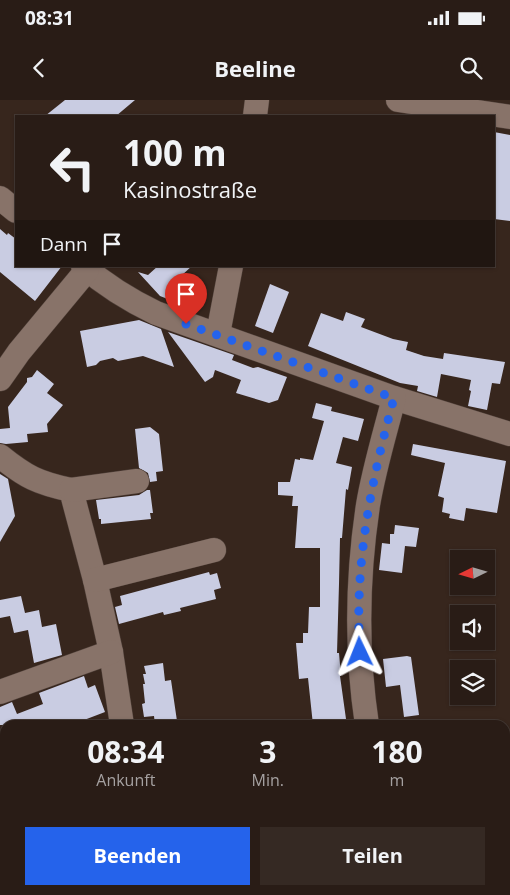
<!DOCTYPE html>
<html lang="de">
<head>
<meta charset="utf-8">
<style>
  :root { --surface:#291c16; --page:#352923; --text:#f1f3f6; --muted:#a5a1a1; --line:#453a35; --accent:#2563eb }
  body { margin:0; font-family:"Open Sans",sans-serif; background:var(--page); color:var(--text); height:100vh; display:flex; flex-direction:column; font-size:19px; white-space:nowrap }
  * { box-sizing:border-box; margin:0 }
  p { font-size:16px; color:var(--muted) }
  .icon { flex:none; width:28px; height:28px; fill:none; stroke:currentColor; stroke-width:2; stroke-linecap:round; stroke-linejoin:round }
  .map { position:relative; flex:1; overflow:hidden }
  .drawer { position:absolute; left:0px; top:620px; width:510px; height:175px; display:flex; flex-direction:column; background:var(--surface); border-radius:15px 15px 0 0; box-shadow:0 1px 4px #0004,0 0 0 1px var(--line) }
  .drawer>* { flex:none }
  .hud { position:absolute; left:15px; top:15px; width:480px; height:152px; border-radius:0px; box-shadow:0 1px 4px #0004,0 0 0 1px var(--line); background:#291c16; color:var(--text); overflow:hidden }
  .needle { width:32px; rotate:265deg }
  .buttons { position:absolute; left:450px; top:450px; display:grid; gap:10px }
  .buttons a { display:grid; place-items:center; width:45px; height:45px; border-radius:0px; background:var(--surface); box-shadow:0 1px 4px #0004,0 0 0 1px var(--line); font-size:25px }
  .pin { position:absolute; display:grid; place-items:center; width:42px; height:42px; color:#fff; margin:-51px -21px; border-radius:50% 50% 50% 0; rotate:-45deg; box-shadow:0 0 5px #0007 }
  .pin .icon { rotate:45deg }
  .me { position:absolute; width:55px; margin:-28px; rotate:358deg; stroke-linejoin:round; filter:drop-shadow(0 0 4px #0008) }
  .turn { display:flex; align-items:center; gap:18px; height:105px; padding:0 25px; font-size:22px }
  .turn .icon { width:65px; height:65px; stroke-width:2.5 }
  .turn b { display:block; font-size:35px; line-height:42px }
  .then { display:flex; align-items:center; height:48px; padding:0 25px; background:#0003; gap:10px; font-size:19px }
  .eta { display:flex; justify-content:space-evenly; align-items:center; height:85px; text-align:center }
  .eta b { font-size:30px; font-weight:700; line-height:35px }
  .cta { display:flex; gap:10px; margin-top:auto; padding:10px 25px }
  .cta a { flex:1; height:58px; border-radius:0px; background:var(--accent); color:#fff; font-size:20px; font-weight:700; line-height:58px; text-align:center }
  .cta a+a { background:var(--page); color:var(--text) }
  .status { display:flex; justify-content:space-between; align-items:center; height:35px; padding:0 25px; background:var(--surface); direction:ltr }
  .status svg { height:14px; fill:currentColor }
  header { display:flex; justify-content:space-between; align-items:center; height:65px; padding:0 25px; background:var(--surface); font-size:22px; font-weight:700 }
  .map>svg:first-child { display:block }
</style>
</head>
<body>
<div class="status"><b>08:31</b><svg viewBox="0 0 49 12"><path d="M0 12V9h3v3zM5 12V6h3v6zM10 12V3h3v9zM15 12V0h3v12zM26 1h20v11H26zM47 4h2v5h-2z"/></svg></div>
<header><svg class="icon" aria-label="back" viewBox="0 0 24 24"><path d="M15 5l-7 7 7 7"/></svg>Beeline<svg class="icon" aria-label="search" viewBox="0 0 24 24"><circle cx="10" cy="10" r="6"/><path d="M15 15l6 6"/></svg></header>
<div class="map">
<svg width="510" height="795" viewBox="0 0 510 795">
  <rect width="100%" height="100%" fill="#37261d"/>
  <g fill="#c9cce2">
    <polygon points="65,0 135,0 116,16 45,16"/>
    <polygon points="494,32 510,35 510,121 494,119"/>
    <polygon points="0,129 7,135 8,133 16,139 16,166 62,166 35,201 0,172"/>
    <polygon points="158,166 192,166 171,185 194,193 188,207 160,196 138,172 148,175"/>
    <polygon points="270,184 289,192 273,233 255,226"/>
    <polygon points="346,212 365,219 361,227 393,239 408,242 406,250 424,256 443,259 444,253 505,262 500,284 492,283 487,310 468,306 471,291 469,290 471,280 441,274 437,297 417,291 418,286 400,283 308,246 321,213 343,221"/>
    <polygon points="139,220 161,229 174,267 143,256 118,261 113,258 100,261 96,265 87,267 80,231"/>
    <polygon points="168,232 234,255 232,260 253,268 258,267 287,277 278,300 269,303 236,293 241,280 215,270 213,277 205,282"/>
    <polygon points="37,270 54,284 47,293 63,305 47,324 48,332 27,334 28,342 6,344 0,343 0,329 10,328 8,307 27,282 27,278 32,277"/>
    <polygon points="316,303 332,307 331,311 364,319 358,341 343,337 336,363 352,367 348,390 346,389 342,438 340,438 339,484 337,553 339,553 341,576 340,576 346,619 335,621 336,625 313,625 308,578 299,579 296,543 303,543 303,533 308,533 309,507 320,507 320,448 295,448 298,406 292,406 293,396 278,395 278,382 290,382 295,359 300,360 300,358 313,360 324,321 312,318"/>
    <polygon points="150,327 159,334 163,371 156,372 157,381 150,382 148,373 139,368 135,329"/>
    <polygon points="413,344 506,361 497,413 466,408 464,421 449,418 450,414 442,412 444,398 438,396 445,363 411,355"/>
    <polygon points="0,374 8,379 15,416 0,442"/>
    <polygon points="147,390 150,390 153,413 150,413 151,419 101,424 101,419 99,419 96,400 139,395"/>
    <polygon points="395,425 419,428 416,447 405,446 402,473 379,470 382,443 390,444 390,434 394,434"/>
    <polygon points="209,472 210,475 217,473 221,488 214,490 216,499 180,508 181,511 164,515 163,512 119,524 115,507 122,505 120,496"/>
    <polygon points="21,496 25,513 39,510 42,527 56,524 62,555 34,563 28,530 14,533 10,516 0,518 0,500"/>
    <polygon points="407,556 411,557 419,615 404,617 400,585 386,587 383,559"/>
    <polygon points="163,563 165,581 171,580 177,621 175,621 175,625 155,625 154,616 144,617 142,604 145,603 143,584 145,584 143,574 146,574 144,566"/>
    <polygon points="84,576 88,588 95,585 105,612 71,625 0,625 0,607 12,602 17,614 43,604 39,593"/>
  </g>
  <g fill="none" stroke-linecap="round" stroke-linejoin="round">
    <g stroke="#51423b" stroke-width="25">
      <g id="minor">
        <polyline points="398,0 510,17"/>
        <polyline points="255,16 257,0"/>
        <polyline points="0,98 16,111"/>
        <path d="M83,166C105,185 129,200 156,213L394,298L510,334"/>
        <polyline points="218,234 231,166"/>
        <polyline points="0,279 19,252 87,170"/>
        <path d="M0,356C26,377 38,383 71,390L95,480L111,552L122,625"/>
        <polyline points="71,390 137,381"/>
        <polyline points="95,480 214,450"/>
        <polyline points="0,592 111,552"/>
        <path d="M367,625C356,552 357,478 368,405C374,369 385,333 394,298"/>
        <polyline points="505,698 510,696"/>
        <polyline points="0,718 5,716"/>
        <polyline points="317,795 326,790"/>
      </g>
    </g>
    <use href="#minor" stroke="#887369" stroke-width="24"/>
  </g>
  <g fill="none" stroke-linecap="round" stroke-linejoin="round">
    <path stroke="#2563eb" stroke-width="9" stroke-dasharray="0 16.2" d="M186,224L394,298C371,382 354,465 360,552"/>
  </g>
</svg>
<div class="buttons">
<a><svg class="needle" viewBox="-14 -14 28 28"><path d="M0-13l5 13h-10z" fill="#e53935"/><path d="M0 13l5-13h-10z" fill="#a5a1a1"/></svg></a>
<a><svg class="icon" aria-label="sound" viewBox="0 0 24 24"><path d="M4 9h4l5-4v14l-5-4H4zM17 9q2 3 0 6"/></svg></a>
<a><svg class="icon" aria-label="layers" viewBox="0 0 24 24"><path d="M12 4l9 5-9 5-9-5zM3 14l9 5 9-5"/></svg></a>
</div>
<div class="pin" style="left:186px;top:224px;background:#d93025"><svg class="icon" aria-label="arrive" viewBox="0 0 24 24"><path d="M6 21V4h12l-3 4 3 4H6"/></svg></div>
<svg class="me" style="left:360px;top:552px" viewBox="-20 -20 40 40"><path d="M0-17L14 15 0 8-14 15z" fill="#2563eb" stroke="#fff" stroke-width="4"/></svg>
<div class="hud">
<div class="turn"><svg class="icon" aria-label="left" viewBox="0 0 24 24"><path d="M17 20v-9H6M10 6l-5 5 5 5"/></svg><div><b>100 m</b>Kasinostraße</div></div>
<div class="then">Dann<svg class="icon" aria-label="arrive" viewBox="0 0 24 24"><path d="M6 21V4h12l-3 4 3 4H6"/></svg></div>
</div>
<section class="drawer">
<div class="eta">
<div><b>08:34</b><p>Ankunft</p></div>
<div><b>3</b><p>Min.</p></div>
<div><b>180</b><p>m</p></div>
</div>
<div class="cta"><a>Beenden</a><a>Teilen</a></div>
</section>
</div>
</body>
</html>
